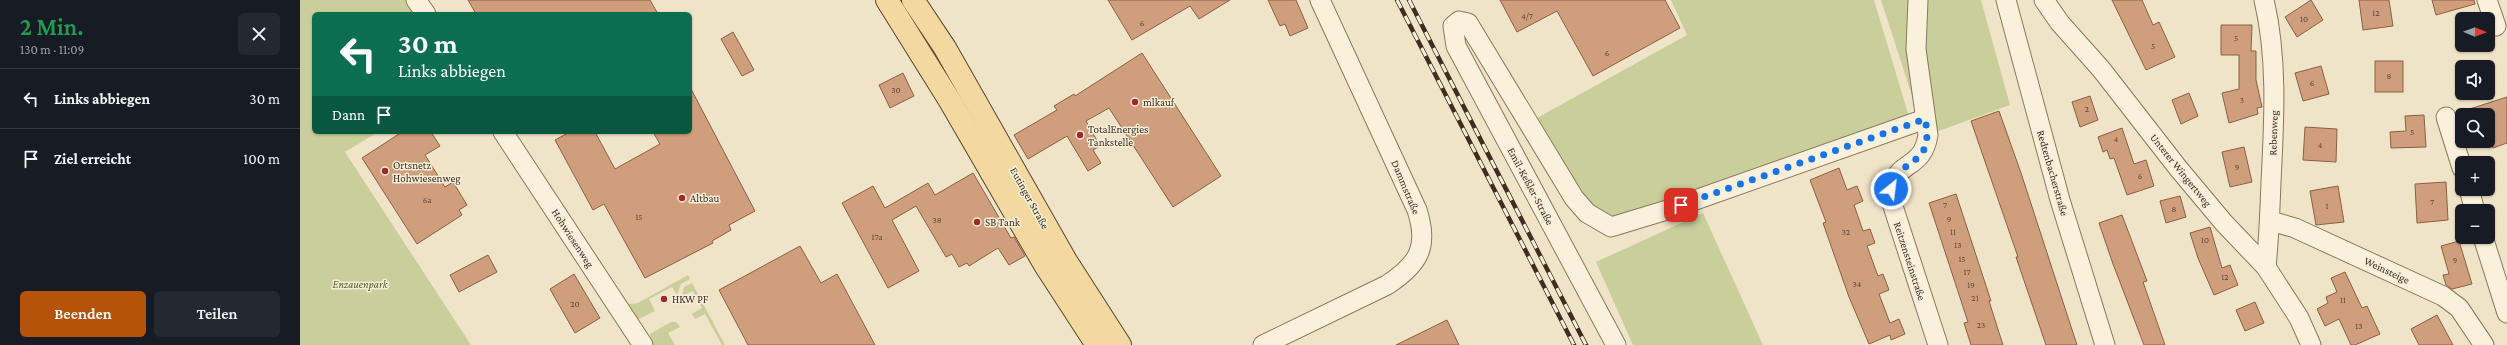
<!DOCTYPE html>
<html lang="de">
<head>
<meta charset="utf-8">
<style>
  :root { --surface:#171b24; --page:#242831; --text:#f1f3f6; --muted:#9ea1a6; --line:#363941; --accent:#b45309 }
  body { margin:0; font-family:"Crimson Pro",serif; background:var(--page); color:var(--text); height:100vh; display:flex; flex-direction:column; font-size:15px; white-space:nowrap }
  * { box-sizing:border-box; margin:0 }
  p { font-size:13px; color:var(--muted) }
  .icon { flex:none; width:22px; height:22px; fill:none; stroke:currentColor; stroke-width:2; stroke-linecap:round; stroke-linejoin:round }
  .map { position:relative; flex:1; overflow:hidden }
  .details { display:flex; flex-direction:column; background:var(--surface); width:300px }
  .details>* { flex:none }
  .guide { position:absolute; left:12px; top:12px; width:380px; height:122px; border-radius:6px; box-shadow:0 1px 3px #0004; background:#0b6e4f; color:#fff; overflow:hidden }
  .needle { width:26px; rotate:91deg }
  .fabs { position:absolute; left:2155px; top:12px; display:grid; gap:8px }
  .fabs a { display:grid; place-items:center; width:40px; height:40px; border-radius:6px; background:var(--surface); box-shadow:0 1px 3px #0004; font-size:20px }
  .pin { position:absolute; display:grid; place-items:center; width:34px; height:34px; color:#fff; margin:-17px; border-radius:8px; box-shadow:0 2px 6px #0006 }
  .me { position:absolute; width:44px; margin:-22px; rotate:29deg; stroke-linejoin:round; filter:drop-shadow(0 0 3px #0008) }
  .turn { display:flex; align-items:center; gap:14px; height:84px; padding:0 20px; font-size:18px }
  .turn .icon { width:52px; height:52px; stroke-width:2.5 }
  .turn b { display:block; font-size:28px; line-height:34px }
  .then { display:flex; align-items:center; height:38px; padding:0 20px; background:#0003; gap:8px; font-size:15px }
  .round { display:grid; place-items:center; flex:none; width:42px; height:42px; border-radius:6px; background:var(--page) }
  .summary { display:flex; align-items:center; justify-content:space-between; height:68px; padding:0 20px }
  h1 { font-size:24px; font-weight:600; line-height:30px; color:#1e9e55 }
  .button { display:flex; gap:8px; margin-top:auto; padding:8px 20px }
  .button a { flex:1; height:46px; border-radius:6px; background:var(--accent); color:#fff; font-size:16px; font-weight:600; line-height:46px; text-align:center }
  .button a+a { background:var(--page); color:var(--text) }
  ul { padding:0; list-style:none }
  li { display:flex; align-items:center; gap:12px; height:60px; padding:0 20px; border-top:1px solid var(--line) }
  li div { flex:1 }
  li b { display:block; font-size:15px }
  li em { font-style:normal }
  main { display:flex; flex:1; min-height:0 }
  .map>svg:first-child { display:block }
</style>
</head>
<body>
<main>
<section class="details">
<div class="summary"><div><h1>2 Min.</h1><p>130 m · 11:09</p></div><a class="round"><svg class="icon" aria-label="close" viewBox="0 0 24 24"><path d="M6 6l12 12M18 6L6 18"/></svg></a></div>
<ul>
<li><svg class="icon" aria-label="left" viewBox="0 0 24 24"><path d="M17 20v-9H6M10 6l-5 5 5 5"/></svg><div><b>Links abbiegen</b></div><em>30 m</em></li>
<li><svg class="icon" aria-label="arrive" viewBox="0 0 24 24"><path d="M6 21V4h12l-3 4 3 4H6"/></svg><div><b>Ziel erreicht</b></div><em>100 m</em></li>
</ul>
<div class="button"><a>Beenden</a><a>Teilen</a></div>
</section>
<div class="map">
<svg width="2207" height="345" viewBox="0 0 2207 345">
  <rect width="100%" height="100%" fill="#f0e4c8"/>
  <g fill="#c9cf9b">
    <polygon points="0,0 117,0 126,14 14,14 14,132 78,132 45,152 171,345 0,345"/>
    <polygon points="1371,0 1574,0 1610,120 1311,227 1287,213 1228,123 1387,35"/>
    <polygon points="1581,0 1681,0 1710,105 1625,136"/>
    <polygon points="1403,213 1463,345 1333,345 1296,262"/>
    <polygon points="388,275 390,279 381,284 377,295 372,287 349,299 355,311 337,320 322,301 330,304 338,303"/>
    <polygon points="392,283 425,345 422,345 405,314 395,319 392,314 402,308 393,291 382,296 384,287"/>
    <polygon points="371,322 376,322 380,327 368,333 375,345 353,345 350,334"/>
  </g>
  <g fill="#cf9f7d" stroke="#8d5f41">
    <polygon points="168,0 350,0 358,14 176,14"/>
    <polygon points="808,0 930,0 899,19 890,6 832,40"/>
    <polygon points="968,0 996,0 1008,28 990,36 985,24 980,26"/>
    <polygon points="1200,0 1365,0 1380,28 1293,76 1257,11 1217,32"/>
    <polygon points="1812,0 1842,0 1853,25 1859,22 1875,57 1846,70"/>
    <polygon points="2011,0 2023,20 1997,37 1985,17"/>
    <polygon points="2059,0 2089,0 2093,26 2063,30"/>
    <polygon points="2132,0 2174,0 2175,4 2136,15"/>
    <polygon points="1921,25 1952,25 1951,51 1956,51 1956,80 1962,107 1957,108 1958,114 1929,123 1922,93 1939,89 1939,55 1921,55"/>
    <polygon points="433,32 454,70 442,76 421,39"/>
    <polygon points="842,53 921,176 873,207 809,108 786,121 800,146 793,150 801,163 788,171 767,136 728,159 714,135 757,110 754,106 774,94 775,96"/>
    <rect x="2075" y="61" width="28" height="31"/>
    <polygon points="2021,66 2029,94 2003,101 1995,73"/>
    <polygon points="603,73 614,96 590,108 579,85"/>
    <polygon points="390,87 455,211 429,225 431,230 412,241 413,243 345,278 304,204 293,210 255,140 270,132 295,132 315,169 360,144 353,132 390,132"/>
    <polygon points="1889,93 1898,116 1881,124 1872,100"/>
    <polygon points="1790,96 1798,120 1780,127 1772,102"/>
    <polygon points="2207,97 2207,143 2193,148 2188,133 2188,115 2160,115 2160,112"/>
    <polygon points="1699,111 1721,173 1777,345 1746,345 1716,257 1718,257 1671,121"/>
    <polygon points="2124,115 2126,147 2091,148 2090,132 2106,131 2105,116"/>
    <polygon points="2005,127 2037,129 2036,162 2003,160"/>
    <polygon points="1822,128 1834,164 1846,160 1854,186 1827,195 1814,158 1810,159 1807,150 1803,152 1798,137"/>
    <polygon points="102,132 131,132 140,146 125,155 145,187 153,182 167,205 159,210 162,215 117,244 62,158"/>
    <polygon points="1944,147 1952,182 1930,187 1922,152"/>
    <polygon points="1539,168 1547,190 1557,186 1563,201 1554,205 1563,231 1570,229 1575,243 1567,246 1578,276 1583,274 1589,290 1579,294 1590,323 1599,319 1605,334 1591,340 1590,335 1569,344 1549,297 1523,223 1526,222 1510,180"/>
    <polygon points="673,173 711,238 714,237 725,256 709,265 698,248 669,266 667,263 659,267 652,254 646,257 616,206 592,220 619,271 588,288 542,203 573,186 585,208 628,183 635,195"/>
    <polygon points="2146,182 2148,220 2117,223 2115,184"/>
    <polygon points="2038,186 2044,222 2016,225 2010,191"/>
    <polygon points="1656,194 1691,301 1689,301 1703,345 1671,345 1664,323 1668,322 1629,203"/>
    <polygon points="1880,196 1886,217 1866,223 1860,201"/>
    <polygon points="1822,215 1847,281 1843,282 1865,345 1844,345 1813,264 1799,223"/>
    <polygon points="1910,227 1922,268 1930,265 1938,285 1914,295 1898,258 1890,233"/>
    <polygon points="2159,241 2172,284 2152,289 2146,285 2143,275 2149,274 2141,246"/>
    <polygon points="500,246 521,283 537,274 575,345 448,345 419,290"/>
    <polygon points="188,255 197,272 159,292 150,275"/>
    <polygon points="2045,272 2062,308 2067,306 2080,334 2055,345 2051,345 2039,319 2025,326 2017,309 2028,303 2026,297 2037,292 2031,278"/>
    <polygon points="274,274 300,318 275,333 250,289"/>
    <polygon points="1955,302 1964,323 1945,331 1936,310"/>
    <polygon points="2137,315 2153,345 2119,345 2111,329"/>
    <polygon points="1147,320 1159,345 1096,345"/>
  </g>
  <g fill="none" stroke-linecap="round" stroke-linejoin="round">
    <g stroke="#8d765c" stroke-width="21">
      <g id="street">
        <polyline points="116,0 126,14"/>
        <path d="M1618,0L1616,49L1628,135C1623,167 1602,161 1593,182C1591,186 1591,193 1590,197L1638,345"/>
        <polyline points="1706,0 1760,200 1805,345"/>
        <polyline points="1744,0 1760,23 1801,69 1878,168 1924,223 1966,267 1999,318 2011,345"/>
        <path d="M1964,0C1978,59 1974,122 1971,182C1970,210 1969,238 1966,267"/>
        <polyline points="2187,0 2196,26"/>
        <polyline points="2146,117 2162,168"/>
        <polyline points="203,132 343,345"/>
        <polyline points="2169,189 2175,211"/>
        <polyline points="1971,221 1995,228 2143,296 2159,308 2184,345"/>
        <polyline points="2183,237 2207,313"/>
        <path d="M963,345L1087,285C1119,264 1129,247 1117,210L1020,0"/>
        <polyline points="1316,345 1156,46 1153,26 1159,21 1168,23 1274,198 1287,213 1311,227 1367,210 1625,119"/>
      </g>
    </g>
    <g stroke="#5b4430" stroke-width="24">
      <g id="primary">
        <polyline points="587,0 650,101 745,265 797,345"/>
        <polyline points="613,0 645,48 766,261 820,345"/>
      </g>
    </g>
    <use href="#street" stroke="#faf1dc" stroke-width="19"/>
    <use href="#primary" stroke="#f3d9a0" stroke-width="22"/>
    <g stroke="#3d2e20" stroke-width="4.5">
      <g id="rail">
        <polyline points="1097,0 1274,345"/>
        <polyline points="1109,0 1286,345"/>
      </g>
    </g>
    <use href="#rail" stroke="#f7eed8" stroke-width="3" stroke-dasharray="9" stroke-linecap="butt"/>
  </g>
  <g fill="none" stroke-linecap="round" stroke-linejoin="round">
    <path stroke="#1a73e8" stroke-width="7" stroke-dasharray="0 12.6" d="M1381,205L1625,119C1636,169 1597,156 1591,189"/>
  </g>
  <g fill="#9e2a2b" stroke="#f7eed8" stroke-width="1.5">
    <circle cx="835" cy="102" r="4"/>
    <circle cx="780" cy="135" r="4"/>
    <circle cx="85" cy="171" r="4"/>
    <circle cx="382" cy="198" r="4"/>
    <circle cx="677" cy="222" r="4"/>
    <circle cx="364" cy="299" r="4"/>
  </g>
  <g text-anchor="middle" stroke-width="3" stroke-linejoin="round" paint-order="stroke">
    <g font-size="9" fill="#624a37">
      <text x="2076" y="16">12</text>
      <text x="1227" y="19">4/7</text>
      <text x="2004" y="22">10</text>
      <text x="842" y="26">6</text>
      <text x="1936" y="41">5</text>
      <text x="1853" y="49">5</text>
      <text x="1307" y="56">6</text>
      <text x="2089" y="79">8</text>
      <text x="2012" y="86">6</text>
      <text x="596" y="93">30</text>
      <text x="1942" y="103">3</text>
      <text x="1787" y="112">2</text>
      <text x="2112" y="135">5</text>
      <text x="1816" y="142">4</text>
      <text x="2020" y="148">4</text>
      <text x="1937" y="170">9</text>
      <text x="1840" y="179">6</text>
      <text x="127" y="203">6a</text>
      <text x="2132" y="205">7</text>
      <text x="1645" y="208">7</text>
      <text x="2027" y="209">1</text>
      <text x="1874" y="212">8</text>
      <text x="339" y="220">15</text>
      <text x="1649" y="222">9</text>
      <text x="637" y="223">38</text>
      <text x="1546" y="235">32</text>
      <text x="1653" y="235">11</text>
      <text x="577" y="240">17a</text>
      <text x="1905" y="243">10</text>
      <text x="1658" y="248">13</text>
      <text x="1662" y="262">15</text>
      <text x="2155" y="263">9</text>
      <text x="1667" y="275">17</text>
      <text x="1925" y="280">12</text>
      <text x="1557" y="287">34</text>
      <text x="1671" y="288">19</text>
      <text x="1675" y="301">21</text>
      <text x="2043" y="303">11</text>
      <text x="275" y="307">20</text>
      <text x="1681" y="328">23</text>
      <text x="2059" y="329">13</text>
    </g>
    <g font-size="11" fill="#3d2e20" stroke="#f7eed8" text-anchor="start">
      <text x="843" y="106">mlkauf</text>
      <text x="788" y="133">TotalEnergies<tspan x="788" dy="13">Tankstelle</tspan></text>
      <text x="93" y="169">Ortsnetz<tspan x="93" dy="13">Hohwiesenweg</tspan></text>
      <text x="390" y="202">Altbau</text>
      <text x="685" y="226">SB Tank</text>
      <text x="372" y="303">HKW PF</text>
    </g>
    <g font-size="11" fill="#3d2e20" stroke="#f7eed8">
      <text transform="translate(1973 133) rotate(-88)" y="4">Rebenweg</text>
      <text transform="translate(1881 170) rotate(51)" y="4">Unterer Wingertweg</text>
      <text transform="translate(1753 173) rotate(74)" y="4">Redtenbacherstraße</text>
      <text transform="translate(1231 186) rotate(62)" y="4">Emil-Keßler-Straße</text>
      <text transform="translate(1106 187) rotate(67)" y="4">Dammstraße</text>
      <text transform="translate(730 198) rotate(61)" y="4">Eutinger Straße</text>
      <text transform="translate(273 238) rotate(57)" y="4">Hohwiesenweg</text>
      <text transform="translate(1610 261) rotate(72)" y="4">Reitzensteinstraße</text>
      <text transform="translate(2087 270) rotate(25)" y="4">Weinsteige</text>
    </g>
    <g font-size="11" font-style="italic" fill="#4d5a26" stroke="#f7eed8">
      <text x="60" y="288">Enzauenpark</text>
    </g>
  </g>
</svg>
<div class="fabs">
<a><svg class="needle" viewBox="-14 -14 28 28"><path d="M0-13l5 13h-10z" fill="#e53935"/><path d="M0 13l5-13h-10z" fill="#9ea1a6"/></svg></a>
<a><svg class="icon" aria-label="sound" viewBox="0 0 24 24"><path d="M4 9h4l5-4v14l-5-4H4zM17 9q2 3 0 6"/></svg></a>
<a><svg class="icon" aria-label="search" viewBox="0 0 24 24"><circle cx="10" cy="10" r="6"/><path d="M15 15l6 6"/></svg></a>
<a>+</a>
<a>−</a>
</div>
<div class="pin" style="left:1381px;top:205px;background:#d93025"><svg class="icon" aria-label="arrive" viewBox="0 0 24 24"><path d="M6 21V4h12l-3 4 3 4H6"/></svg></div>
<svg class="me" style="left:1591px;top:189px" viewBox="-20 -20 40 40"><circle r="17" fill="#1a73e8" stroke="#fff" stroke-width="3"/><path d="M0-11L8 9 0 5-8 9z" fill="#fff"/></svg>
<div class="guide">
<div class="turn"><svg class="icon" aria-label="left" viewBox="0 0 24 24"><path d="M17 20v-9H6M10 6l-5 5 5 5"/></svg><div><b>30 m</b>Links abbiegen</div></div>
<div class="then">Dann<svg class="icon" aria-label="arrive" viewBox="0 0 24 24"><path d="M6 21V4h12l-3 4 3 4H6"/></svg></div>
</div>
</div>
</main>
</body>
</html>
